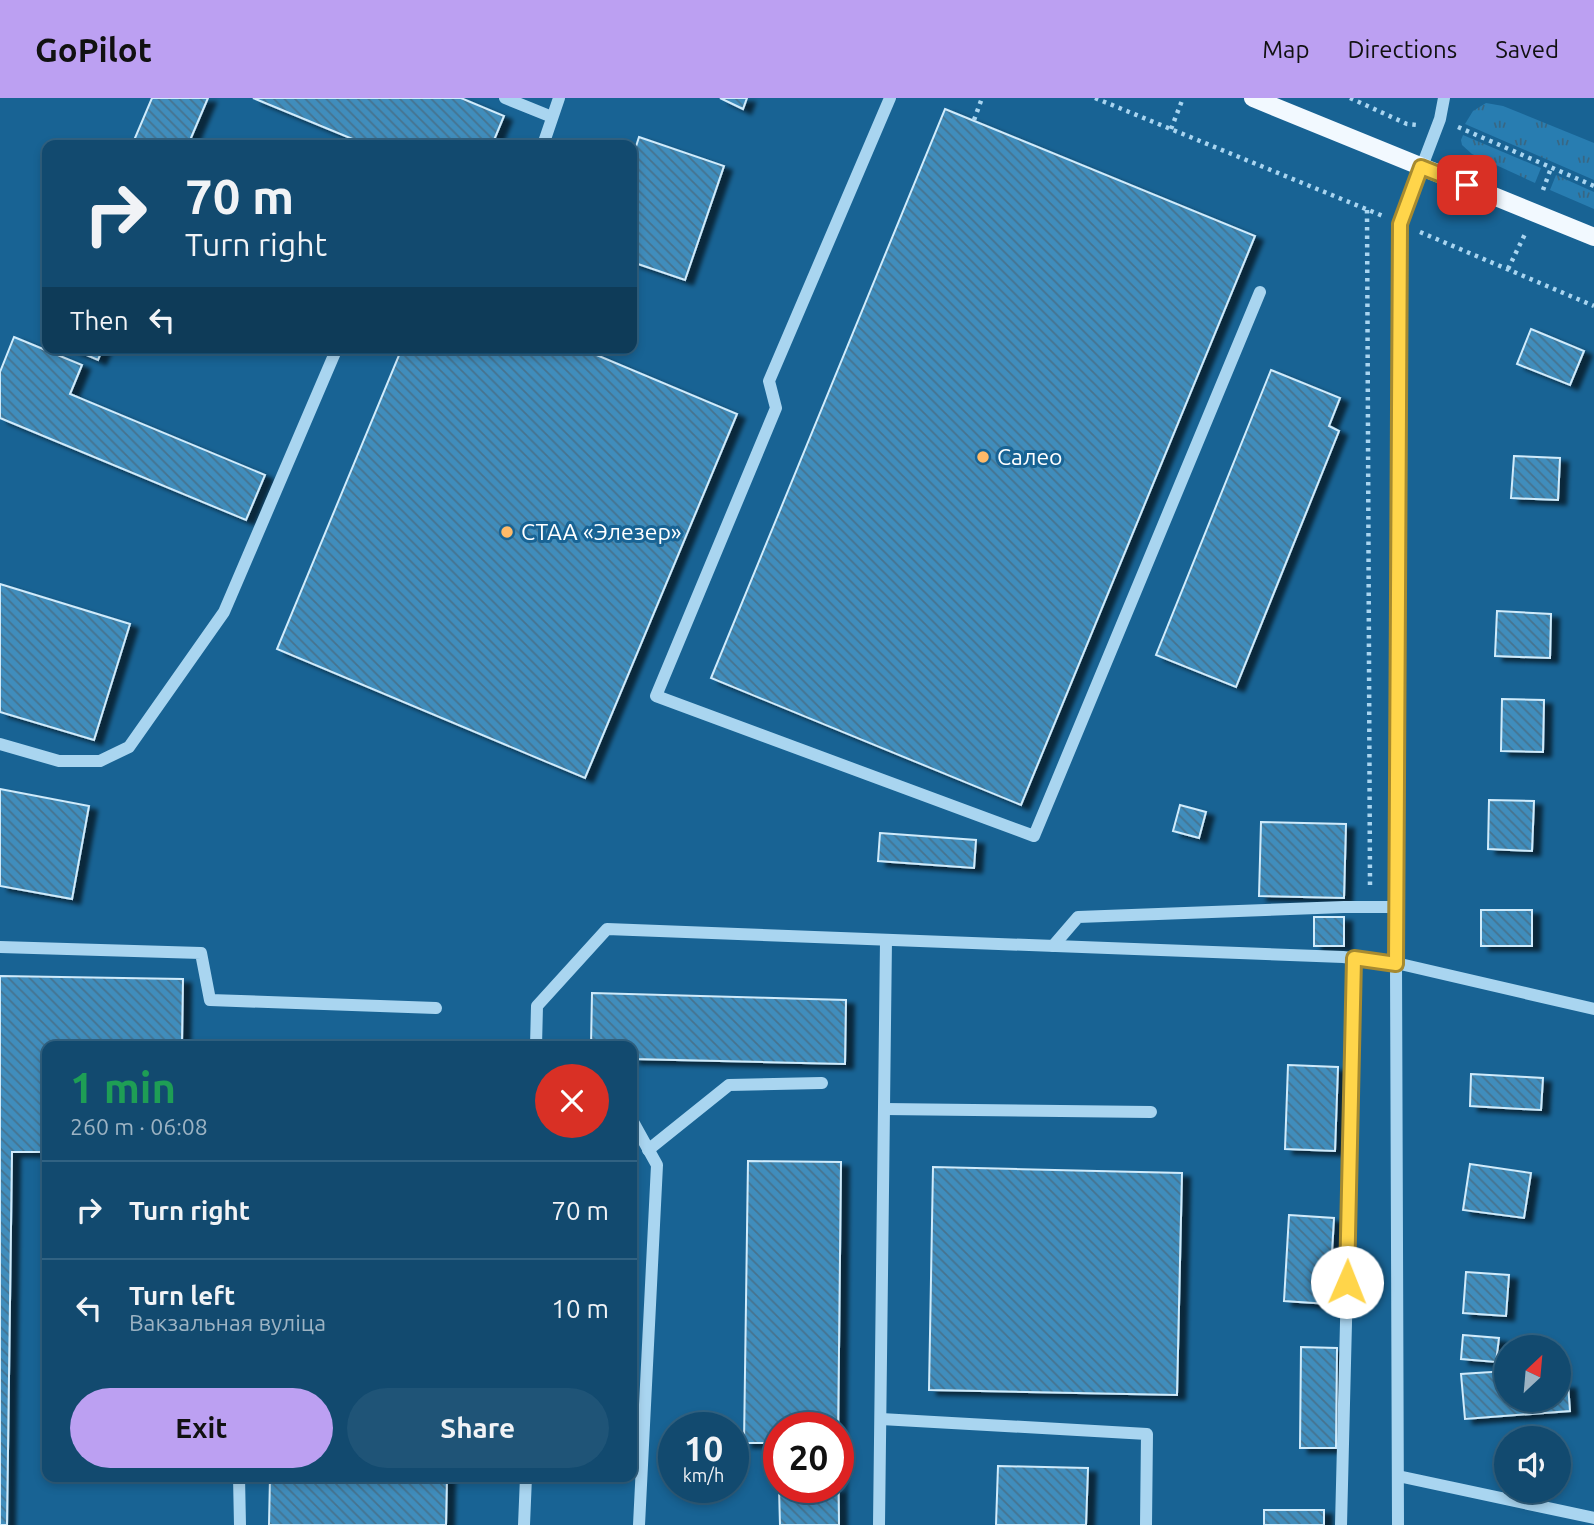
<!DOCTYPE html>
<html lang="en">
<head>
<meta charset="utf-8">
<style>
  :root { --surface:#124a6f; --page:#1f5477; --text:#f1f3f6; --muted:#9cb3c3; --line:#316282; --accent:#bca0f2 }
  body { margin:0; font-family:Ubuntu,sans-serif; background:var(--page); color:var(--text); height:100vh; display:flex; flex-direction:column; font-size:26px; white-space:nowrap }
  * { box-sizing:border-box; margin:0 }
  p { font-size:23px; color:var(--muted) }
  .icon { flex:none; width:38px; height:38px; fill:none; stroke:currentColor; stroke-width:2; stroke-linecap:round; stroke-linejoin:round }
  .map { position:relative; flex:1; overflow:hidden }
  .details { position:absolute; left:42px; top:943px; width:595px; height:441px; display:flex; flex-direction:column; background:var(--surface); border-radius:14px; box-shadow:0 4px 10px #0003,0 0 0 2px var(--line) }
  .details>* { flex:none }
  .hud { position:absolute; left:42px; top:42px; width:595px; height:214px; border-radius:14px; box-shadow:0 4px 10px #0003,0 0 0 2px var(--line); background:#124a6f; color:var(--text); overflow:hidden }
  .needle { width:46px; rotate:26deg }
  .controls { position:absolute; left:1494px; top:1237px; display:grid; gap:14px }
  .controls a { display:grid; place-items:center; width:77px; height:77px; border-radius:50%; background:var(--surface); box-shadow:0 4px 10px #0003,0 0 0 2px var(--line); font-size:35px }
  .speed { position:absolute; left:658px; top:1314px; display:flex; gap:14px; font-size:35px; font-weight:700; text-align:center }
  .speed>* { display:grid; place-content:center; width:91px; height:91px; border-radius:50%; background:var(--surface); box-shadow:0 4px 10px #0003,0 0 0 2px var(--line); line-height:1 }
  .speed small { font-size:18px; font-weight:400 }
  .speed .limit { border:10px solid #d22; background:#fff; color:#111 }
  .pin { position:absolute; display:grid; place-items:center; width:60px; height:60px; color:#fff; margin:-30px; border-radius:14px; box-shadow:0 4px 10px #0006 }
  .me { position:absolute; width:77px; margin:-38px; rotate:1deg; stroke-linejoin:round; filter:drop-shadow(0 0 5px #0008) }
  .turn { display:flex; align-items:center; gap:24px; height:147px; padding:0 28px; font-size:32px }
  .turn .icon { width:91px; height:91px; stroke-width:2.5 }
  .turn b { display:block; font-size:49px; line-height:60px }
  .then { display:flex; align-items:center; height:66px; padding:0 28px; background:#0003; gap:14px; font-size:26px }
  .round { display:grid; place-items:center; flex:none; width:74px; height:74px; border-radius:37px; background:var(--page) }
  .summary { display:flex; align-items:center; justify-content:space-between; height:119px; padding:0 28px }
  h1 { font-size:42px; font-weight:700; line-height:52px; color:#1e9e55 }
  .primary-button { display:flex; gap:14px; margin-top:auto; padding:14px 28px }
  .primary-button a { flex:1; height:80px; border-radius:42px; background:var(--accent); color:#111; font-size:28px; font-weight:700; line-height:80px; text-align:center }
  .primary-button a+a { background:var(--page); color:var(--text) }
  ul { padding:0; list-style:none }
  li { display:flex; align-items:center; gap:21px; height:98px; padding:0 28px; border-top:2px solid var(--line) }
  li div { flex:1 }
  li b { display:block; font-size:26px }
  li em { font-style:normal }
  header { display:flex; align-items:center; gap:42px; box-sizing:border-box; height:98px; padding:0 35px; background:var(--accent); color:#111 }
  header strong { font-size:33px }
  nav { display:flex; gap:38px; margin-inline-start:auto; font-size:24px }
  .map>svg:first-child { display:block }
</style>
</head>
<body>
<header>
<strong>GoPilot</strong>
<nav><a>Map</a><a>Directions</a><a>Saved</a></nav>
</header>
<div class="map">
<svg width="1594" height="1427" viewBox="0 0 1594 1427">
  <defs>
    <pattern id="grass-tufts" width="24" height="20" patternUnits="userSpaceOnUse" patternTransform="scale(1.75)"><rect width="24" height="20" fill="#287db1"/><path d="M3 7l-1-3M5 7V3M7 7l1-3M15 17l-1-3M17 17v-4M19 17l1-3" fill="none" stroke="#386784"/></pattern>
    <pattern id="building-back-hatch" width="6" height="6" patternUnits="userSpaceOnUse" patternTransform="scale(1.75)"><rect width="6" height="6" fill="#418dbc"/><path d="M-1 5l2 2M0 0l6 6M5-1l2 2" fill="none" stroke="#45738f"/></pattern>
    <filter id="shadow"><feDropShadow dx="8" dy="4.5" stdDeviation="2" flood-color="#0009"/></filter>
  </defs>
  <rect width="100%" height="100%" fill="#186394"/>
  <g fill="url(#grass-tufts)">
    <polygon points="1486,5 1503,8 1594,45 1594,82 1465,26 1473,13"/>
    <polygon points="1463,37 1541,70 1535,85 1472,56 1462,47 1461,42"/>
    <polygon points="1556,77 1594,94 1594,111 1550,92"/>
  </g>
  <g fill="url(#building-back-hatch)" stroke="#d0ebfb" stroke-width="2" filter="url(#shadow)">
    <polygon points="152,0 208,0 188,47 132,47"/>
    <polygon points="253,0 461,0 504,18 492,47 367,47"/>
    <polygon points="720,0 747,0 743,11"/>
    <polygon points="945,11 1255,138 1021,707 711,580"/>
    <polygon points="639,39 724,68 685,182 632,164 632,61"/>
    <polygon points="1531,231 1584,253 1570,287 1517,266"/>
    <polygon points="14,239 82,267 70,296 265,377 246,422 0,320 0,274"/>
    <polygon points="70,250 103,250 98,262"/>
    <polygon points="402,250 580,250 737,316 585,680 277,551"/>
    <polygon points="1271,272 1340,300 1329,328 1339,333 1236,589 1156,557"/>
    <polygon points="1514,358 1560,360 1558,402 1511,400"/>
    <polygon points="0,486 130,526 94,642 0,614"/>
    <polygon points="1497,513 1551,516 1550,560 1495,558"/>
    <polygon points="1502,601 1544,602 1543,654 1501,653"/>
    <polygon points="0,691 89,708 72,801 0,788"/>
    <polygon points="1489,702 1534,703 1532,753 1488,751"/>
    <polygon points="1180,707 1206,714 1199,740 1173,733"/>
    <polygon points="1261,724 1346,726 1344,800 1259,798"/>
    <polygon points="880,735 976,742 974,770 878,763"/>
    <rect x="1481" y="812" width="51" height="36"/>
    <rect x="1314" y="819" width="30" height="29"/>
    <polygon points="0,878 183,881 182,944 479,948 47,948 47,1054 12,1054 7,1427 0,1427"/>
    <polygon points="592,895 846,902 845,966 632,961 632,948 591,948"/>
    <polygon points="1288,967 1338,969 1335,1053 1285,1051"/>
    <polygon points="1471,976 1543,980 1541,1012 1470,1008"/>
    <polygon points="748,1063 841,1064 838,1345 838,1330 779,1330 779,1345 744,1345"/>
    <polygon points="1470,1066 1531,1075 1524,1120 1463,1112"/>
    <polygon points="933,1069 1182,1075 1177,1297 929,1292"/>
    <polygon points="1289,1117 1334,1120 1329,1206 1284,1203"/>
    <polygon points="1466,1174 1509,1177 1506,1218 1463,1215"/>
    <polygon points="1463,1237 1499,1240 1496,1264 1461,1261"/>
    <polygon points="1301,1249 1337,1250 1336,1350 1300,1350"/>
    <polygon points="1507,1273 1507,1302 1559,1302 1559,1287 1568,1286 1570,1313 1465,1321 1461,1276"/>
    <polygon points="838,1345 839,1427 780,1427 779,1390 838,1390"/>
    <polygon points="998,1368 1088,1370 1086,1427 996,1427"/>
    <polygon points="270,1379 447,1379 446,1427 269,1427"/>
    <rect x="1264" y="1412" width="60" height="15"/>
  </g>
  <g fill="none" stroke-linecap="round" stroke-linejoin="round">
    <g stroke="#a9d5f0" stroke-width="4.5" stroke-dasharray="3.5 5" stroke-linecap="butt">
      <polyline points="1095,0 1383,118"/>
      <polyline points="1350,0 1407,26 1417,27"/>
      <polyline points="974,22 982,0"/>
      <polyline points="1458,29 1594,88"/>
      <polyline points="1171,31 1183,0"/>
      <polyline points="1543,92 1551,70"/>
      <polyline points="1367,112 1370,789"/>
      <polyline points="1420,134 1594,208"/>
      <polyline points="1508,171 1525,136"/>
    </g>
    <g stroke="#a9d5f0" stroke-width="12">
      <polyline points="505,0 552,19"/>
      <polyline points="890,0 769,283 776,310 656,598 1034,738 1260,194"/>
      <polyline points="543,47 559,0"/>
      <polyline points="0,646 59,663 100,663 129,649 224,514 337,250"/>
      <polyline points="1053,848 1078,819 1344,809 1396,809"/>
      <polyline points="0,849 201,855 210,902 436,910"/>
      <polyline points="536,948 537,908 607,831 1343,859 1396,865 1594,911"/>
      <polyline points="884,1011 1151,1014"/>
      <polyline points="632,1022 657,1067 639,1427"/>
      <polyline points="648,1052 729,987 822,985"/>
      <polyline points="881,1321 1147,1336 1146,1427"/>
      <polyline points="1398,1378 1594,1420"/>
      <polyline points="239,1379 240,1427"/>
      <polyline points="524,1427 526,1379"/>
      <polyline points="879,1427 886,842"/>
      <polyline points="1341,1427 1355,860"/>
      <polyline points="1398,1427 1396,865 1400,126 1440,21 1444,0"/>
    </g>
    <polyline stroke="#f2f9ff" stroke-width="18" points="1253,0 1594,139"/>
  </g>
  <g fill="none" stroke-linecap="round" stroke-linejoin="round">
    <g stroke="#a68a30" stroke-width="18">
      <polyline id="route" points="1347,1184 1354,860 1396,866 1400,126 1421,69 1467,87"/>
    </g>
    <use href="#route" stroke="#ffd54a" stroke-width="12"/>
  </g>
  <g fill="#ffba68" stroke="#186394" stroke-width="2.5">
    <circle cx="983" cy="359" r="7"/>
    <circle cx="507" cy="434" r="7"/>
  </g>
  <g text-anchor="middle" stroke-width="6" stroke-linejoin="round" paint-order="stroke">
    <g font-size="23" fill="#fff" stroke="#186394" text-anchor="start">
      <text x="997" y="367">Салео</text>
      <text x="521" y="442">СТАА «Элезер»</text>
    </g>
  </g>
</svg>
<div class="controls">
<a><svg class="needle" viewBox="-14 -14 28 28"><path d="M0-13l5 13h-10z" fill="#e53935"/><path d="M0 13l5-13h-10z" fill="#9cb3c3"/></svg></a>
<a><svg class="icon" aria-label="sound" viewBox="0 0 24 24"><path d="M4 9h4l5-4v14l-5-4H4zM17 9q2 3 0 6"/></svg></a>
</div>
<div class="speed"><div>10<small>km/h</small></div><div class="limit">20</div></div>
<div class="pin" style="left:1467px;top:87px;background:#d93025"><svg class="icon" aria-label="arrive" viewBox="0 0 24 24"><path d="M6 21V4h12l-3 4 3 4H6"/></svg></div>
<svg class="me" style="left:1347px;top:1184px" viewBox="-20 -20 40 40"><circle r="19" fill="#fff"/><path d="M0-13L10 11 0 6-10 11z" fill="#ffd54a"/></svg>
<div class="hud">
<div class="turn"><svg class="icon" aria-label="right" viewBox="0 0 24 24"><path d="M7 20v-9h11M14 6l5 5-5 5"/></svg><div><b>70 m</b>Turn right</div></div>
<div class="then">Then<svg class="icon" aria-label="left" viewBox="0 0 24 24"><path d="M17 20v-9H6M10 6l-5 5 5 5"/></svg></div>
</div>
<section class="details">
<div class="summary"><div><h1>1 min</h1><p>260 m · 06:08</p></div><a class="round" style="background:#d93025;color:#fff"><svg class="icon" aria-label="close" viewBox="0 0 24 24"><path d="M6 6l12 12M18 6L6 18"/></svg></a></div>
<ul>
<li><svg class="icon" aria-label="right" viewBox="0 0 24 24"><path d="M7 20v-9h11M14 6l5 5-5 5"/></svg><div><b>Turn right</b></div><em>70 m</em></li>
<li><svg class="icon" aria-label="left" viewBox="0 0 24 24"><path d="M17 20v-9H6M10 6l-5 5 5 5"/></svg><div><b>Turn left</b><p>Вакзальная вуліца</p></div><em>10 m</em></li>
</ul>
<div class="primary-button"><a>Exit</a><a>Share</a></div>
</section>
</div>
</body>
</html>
